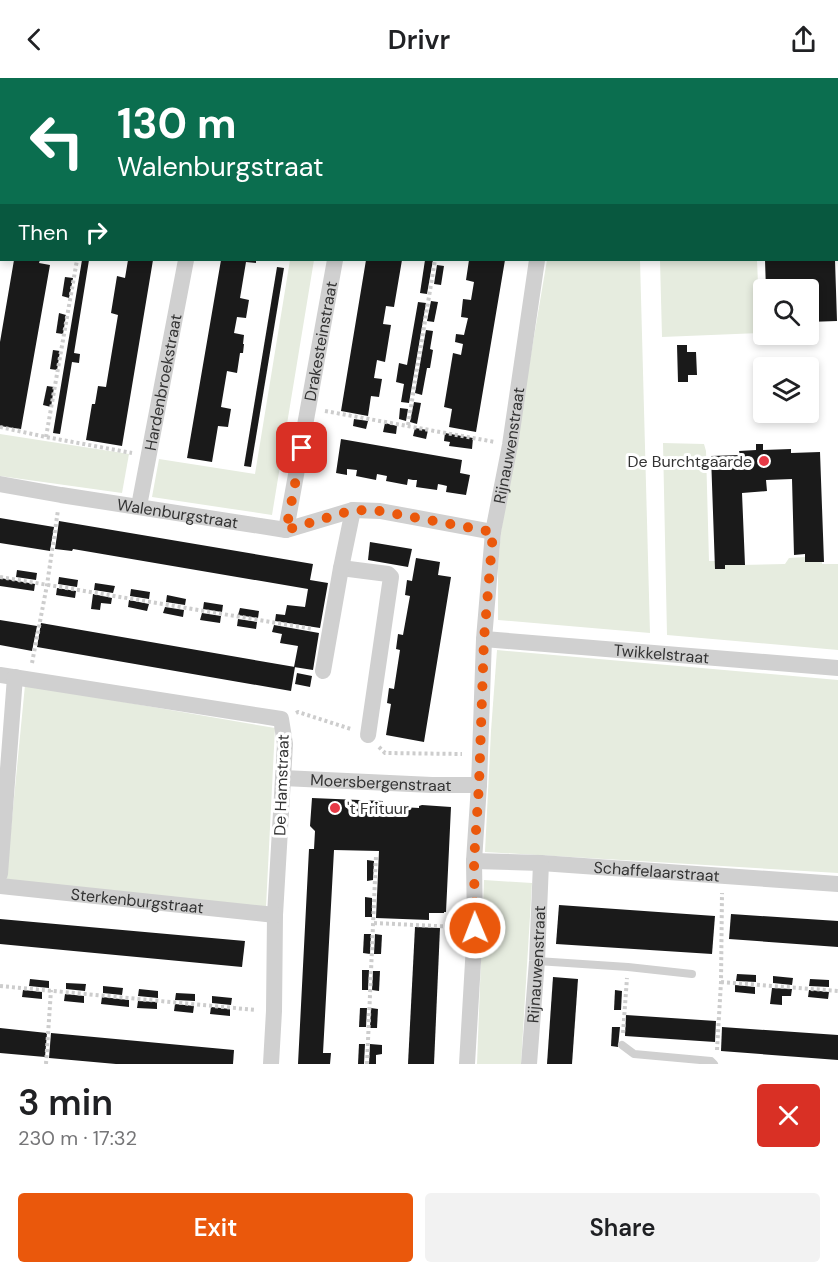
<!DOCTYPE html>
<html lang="en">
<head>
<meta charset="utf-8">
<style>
  :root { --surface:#fff; --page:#f2f2f2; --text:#202124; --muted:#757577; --accent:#ea580c }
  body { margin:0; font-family:"DM Sans",sans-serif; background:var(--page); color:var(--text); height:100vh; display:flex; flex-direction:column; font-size:22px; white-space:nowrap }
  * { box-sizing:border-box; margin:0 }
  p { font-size:20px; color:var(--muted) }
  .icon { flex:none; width:33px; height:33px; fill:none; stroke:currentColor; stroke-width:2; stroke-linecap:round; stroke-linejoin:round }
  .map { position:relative; height:986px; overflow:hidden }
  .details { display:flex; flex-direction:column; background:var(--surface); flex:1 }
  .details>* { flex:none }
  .banner { position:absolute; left:0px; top:0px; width:838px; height:183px; box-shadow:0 3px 9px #0003; background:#0b6e4f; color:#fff; overflow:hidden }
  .buttons { position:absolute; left:753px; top:201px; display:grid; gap:12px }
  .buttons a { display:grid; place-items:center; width:66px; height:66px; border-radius:6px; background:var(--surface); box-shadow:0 3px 9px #0003; font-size:30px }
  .pin { position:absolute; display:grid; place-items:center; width:51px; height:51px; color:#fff; margin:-26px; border-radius:12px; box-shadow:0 3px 9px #0006 }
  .me { position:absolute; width:66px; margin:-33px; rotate:359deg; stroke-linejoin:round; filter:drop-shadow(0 0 4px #0008) }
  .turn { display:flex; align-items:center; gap:21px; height:126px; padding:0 18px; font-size:27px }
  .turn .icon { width:78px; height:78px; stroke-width:2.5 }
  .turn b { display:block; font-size:42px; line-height:51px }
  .then { display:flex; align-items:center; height:57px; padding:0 18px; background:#0003; gap:12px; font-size:22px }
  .round { display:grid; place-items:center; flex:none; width:63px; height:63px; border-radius:6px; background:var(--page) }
  .summary { display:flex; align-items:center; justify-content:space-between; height:102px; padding:0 18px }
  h1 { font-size:36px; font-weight:600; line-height:45px }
  .button { display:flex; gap:12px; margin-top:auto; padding:12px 18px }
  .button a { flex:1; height:69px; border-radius:6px; background:var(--accent); color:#fff; font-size:24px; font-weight:600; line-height:69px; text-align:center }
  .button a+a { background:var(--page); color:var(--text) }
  header { display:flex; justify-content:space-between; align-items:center; height:78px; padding:0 18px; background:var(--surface); font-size:27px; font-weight:600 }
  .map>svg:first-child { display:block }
</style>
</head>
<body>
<header><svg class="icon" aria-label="back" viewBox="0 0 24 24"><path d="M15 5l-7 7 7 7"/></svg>Drivr<svg class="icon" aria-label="share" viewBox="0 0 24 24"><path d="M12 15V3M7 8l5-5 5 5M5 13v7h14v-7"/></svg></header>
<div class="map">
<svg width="838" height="986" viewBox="0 0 838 986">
  <rect width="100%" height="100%" fill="#fff"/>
  <g fill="#e6ecdf">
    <polygon points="290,182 314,182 272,437 152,419 159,381 255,396"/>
    <polygon points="547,182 640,182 650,555 498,542 498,489 501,453"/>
    <polygon points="660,182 757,182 760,255 662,259"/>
    <polygon points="0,356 129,376 122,415 0,398"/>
    <polygon points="663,365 704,366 706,373 709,483 739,483 741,487 785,486 789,480 822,478 822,486 838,486 838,572 667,557"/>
    <polygon points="497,572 838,602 838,795 485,774 491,653"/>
    <polygon points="25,607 275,650 266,829 6,802"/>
    <polygon points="484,802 532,805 521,986 477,986"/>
  </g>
  <g fill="#1a1a1a">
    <polygon points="14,182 40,182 39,185 50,187 21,351 0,348 0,264"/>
    <polygon points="82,182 89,182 74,275 80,276 79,285 72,284 60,356 53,355"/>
    <polygon points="128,182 153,182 122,368 86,362 92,326 95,326 98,308 106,309 118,237 111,235 117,198 125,200"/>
    <polygon points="221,182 256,182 256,185 246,184 240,220 249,222 246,240 237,239 234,255 244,257 243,266 244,266 243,275 240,275 237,295 227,293 221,329 231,331 228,349 218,348 212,384 187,380"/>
    <polygon points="366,182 402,182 394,229 386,228 383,246 391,247 385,284 377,282 374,300 382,301 379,319 371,318 368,338 341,333"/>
    <polygon points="425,182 433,182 427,216 420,215"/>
    <polygon points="469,182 505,182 476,354 449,349 452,331 444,329 453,275 461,277 463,266 455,264 456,256 464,257 468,240 461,239 463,221 471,222 474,204 466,202"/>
    <polygon points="765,182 835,182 837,243 808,244 808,212 766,212"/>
    <polygon points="437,187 444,188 441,207 434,206"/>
    <polygon points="277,189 284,190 251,389 244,388"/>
    <polygon points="65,199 73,200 69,220 62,218"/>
    <polygon points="431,223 438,224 434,244 427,243"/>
    <polygon points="418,224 426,225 409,325 401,324 404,306 396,304 399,285 407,287"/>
    <polygon points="59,235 66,237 63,256 56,255"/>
    <polygon points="426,252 433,253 430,271 433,272 430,290 427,290 422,317 415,315"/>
    <polygon points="677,267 687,267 687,274 696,274 697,297 688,297 688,304 678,304"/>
    <polygon points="53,272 60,273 57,292 50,291"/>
    <polygon points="47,308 54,309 51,329 43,327"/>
    <polygon points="414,324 421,325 417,346 410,344"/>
    <polygon points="400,330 408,331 406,343 399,341"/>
    <polygon points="354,341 368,343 366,351 353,348"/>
    <polygon points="385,345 397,348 396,356 383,354"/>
    <polygon points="415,350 428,352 426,361 413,358"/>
    <polygon points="445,355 473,360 472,371 449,368 450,364 444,363"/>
    <polygon points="341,361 462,382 460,395 470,397 466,417 446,414 447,408 443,407 438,406 437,412 416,409 417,402 413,402 408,401 407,407 386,403 387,398 377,396 376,402 356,398 357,392 347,391 347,397 336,395"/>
    <polygon points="756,366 763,366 763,372 791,371 791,375 820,374 824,484 805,484 805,476 794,477 792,401 766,402 767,413 742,415 745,487 725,487 725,491 715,491 711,378 740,377 739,373 756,372"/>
    <polygon points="0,440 54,449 50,473 0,465"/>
    <polygon points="59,443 313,486 310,502 328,505 320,550 275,543 276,536 285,537 287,527 305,529 308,511 73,471 72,473 55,471"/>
    <polygon points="370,464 412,471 408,489 368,482"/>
    <polygon points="416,480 440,484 438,497 451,499 424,664 386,657 391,626 387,625 389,610 394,611 400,572 396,571 398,556 403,557 410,518 405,517 407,502 412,503"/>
    <polygon points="17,492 37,495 36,502 16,499"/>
    <polygon points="59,499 78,502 77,509 58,506"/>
    <polygon points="0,500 35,506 34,513 0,508"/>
    <polygon points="95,505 115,508 113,515 94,512"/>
    <polygon points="57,510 76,513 75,520 56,517"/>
    <polygon points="131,511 150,514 149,521 130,518"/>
    <polygon points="93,516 112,520 111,526 101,525 100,532 91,531"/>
    <polygon points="167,517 186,521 185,527 166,524"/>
    <polygon points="129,522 149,526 147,533 128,529"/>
    <polygon points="204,524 223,527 222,534 203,531"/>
    <polygon points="165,529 184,532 183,539 163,535"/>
    <polygon points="240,530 259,533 258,540 238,537"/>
    <polygon points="202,535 221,538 220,545 200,542"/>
    <polygon points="238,541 257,544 256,551 237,548"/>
    <polygon points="0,542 37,548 32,573 0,567"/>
    <polygon points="41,545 295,589 291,613 37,569"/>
    <polygon points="274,547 319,555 313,592 294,589 298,568 280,565 282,556 272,554"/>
    <polygon points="297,595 312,598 310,609 295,606"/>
    <polygon points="312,720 383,723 383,728 419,730 419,728 422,727 451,729 446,834 444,834 444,835 429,835 429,842 376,840 379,773 334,772 323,975 331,975 330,986 298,986 309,771 314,771 315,753 310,748"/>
    <polygon points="367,782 374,783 373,802 367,803"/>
    <polygon points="365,819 372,820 372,839 365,839"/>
    <polygon points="559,827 715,838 712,876 556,866"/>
    <polygon points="731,836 838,843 838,869 729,861"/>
    <polygon points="0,841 245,863 242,889 0,866"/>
    <polygon points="415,849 440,850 434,986 408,986"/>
    <polygon points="364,856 371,856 370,876 363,875"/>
    <polygon points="375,856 382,857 381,876 374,876"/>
    <polygon points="362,892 369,892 368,912 362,912"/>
    <polygon points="373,893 380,893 379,913 372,912"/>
    <polygon points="737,896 756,897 756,904 736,903"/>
    <polygon points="773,898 793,900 792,907 773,905"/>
    <polygon points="553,899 578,901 572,986 547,986"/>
    <polygon points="30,901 49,903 49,910 29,908"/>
    <polygon points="810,901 829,902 829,909 809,908"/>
    <polygon points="66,905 86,906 85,913 66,911"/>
    <polygon points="735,907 755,909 755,916 735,914"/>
    <polygon points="103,908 123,910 122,917 103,915"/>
    <polygon points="772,910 792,911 791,918 782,918 782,927 770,926"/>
    <polygon points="139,911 158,913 158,920 138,918"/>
    <polygon points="23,912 42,914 42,921 22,919"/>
    <polygon points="615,912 622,913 621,932 614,932"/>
    <polygon points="809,912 829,914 828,921 808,919"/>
    <polygon points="176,915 195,916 195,923 175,922"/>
    <polygon points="65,916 84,918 84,925 64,923"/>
    <polygon points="212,918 232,920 231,927 212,925"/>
    <polygon points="102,919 129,922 129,929 101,926"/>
    <polygon points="138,923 157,924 157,931 137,930"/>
    <polygon points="175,926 194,928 193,935 174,933"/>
    <polygon points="211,929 230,931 230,938 210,936"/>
    <polygon points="360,930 367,930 366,949 359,949"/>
    <polygon points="371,930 378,931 377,950 370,950"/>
    <polygon points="626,937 716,943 715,964 625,958"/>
    <polygon points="612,949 620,949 618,969 611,968"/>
    <polygon points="722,949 838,957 838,982 721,973"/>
    <polygon points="0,950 47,955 45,979 0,975"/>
    <polygon points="51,955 234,972 233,986 116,986 49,980"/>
    <polygon points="359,966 365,966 364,986 358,986"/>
    <polygon points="370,966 382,967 382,976 376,977 376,986 369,986"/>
  </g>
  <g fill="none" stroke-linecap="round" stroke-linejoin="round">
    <g stroke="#cdcdcd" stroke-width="4" stroke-dasharray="3 3" stroke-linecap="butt">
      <polyline points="655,0 656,2"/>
      <polyline points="465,2 465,0"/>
      <polyline points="837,81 838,81"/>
      <polyline points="837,168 838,168"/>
      <polyline points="325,333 495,364"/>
      <polyline points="408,347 435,182"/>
      <polyline points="0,349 46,359 132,375"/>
      <polyline points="46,359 77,182"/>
      <polyline points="0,499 313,551"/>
      <polyline points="32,585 47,507 58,432"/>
      <polyline points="296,635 298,634 351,651"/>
      <polyline points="379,669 385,675 462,676"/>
      <polyline points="374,845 457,849"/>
      <polyline points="721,904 838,913"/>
      <polyline points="0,908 256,932"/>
      <polyline points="623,955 627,900"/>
      <polyline points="717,972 721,904 722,815"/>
      <polyline points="46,986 51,912"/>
      <polyline points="367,986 376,778"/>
    </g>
    <g stroke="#d0d0d0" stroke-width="8">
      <polyline points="537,883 628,889 692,896"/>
      <polyline points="622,967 634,976 711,983 714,986"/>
    </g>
    <g stroke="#d0d0d0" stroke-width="16">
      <polyline points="366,2 366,0"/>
      <polyline points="571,2 571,0"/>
      <polyline points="0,79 2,79"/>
      <path id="s1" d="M0,406L61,417L286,452L353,432L380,433L493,454"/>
      <path id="s2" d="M139,428L186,182"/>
      <path id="s3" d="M286,452L335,182"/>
      <polyline points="341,490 388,496 391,499 368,657"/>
      <path id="s4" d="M484,561L838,590"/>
      <polyline points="323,593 341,490 353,432"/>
      <polyline points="0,597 281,641 285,666 275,837 274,933 271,986"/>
      <path id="s5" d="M283,700L432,707H479"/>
      <path id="s6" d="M474,783L541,785L838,806"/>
      <polyline points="0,796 15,599"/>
      <path id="s7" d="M0,808L275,837"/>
      <path id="s8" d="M467,986L475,850L474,783L479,707L484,561L493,454L510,367L537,182"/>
      <path id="s9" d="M529,986L537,883L541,785"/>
    </g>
  </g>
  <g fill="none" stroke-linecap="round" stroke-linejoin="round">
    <polyline stroke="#ea580c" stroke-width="10" stroke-dasharray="0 18" points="302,370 286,452 353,432 380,433 493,454 484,561 479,707 474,783 475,850"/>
  </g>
  <g fill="#e63946" stroke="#fff" stroke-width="2">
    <circle cx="764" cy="383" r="6"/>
    <circle cx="335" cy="730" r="6"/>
  </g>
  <g text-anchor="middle" stroke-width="6" stroke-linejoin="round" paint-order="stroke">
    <g font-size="16" fill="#333" stroke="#fff">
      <text dy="6" stroke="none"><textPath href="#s3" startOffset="192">Drakesteinstraat</textPath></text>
      <text dy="6" stroke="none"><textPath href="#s2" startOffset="126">Hardenbroekstraat</textPath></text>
      <text dy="6" stroke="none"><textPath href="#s8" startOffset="621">Rijnauwenstraat</textPath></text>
      <text dy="6" stroke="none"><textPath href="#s1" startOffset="180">Walenburgstraat</textPath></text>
      <text dy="6" stroke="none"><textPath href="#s4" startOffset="178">Twikkelstraat</textPath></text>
      <text dy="6" stroke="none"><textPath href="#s5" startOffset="98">Moersbergenstraat</textPath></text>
      <text transform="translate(281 707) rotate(-88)" y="6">De Hamstraat</text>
      <text dy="6" stroke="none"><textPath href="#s6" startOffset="183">Schaffelaarstraat</textPath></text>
      <text dy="6" stroke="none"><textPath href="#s7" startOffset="138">Sterkenburgstraat</textPath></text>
      <text dy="6" stroke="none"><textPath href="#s9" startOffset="100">Rijnauwenstraat</textPath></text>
    </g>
    <g font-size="16" fill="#333" stroke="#fff" text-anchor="end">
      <text x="752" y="389">De Burchtgaarde</text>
      <text x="347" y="736" text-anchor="start">'t Frituur</text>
    </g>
  </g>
</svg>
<div class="buttons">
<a><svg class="icon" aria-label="search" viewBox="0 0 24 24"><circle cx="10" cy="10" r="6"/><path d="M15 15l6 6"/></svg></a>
<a><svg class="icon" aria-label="layers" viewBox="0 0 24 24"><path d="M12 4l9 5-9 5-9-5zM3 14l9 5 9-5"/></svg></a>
</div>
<div class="pin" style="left:302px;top:370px;background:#d93025"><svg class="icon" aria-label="arrive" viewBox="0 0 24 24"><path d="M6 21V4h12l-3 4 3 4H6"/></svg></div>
<svg class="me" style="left:475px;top:850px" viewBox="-20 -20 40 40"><circle r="17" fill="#ea580c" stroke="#fff" stroke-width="3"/><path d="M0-11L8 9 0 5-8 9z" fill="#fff"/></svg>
<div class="banner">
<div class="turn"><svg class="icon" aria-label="left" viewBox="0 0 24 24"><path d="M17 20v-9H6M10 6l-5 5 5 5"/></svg><div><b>130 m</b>Walenburgstraat</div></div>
<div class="then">Then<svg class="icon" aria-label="right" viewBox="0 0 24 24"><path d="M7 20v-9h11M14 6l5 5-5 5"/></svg></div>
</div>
</div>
<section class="details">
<div class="summary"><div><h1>3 min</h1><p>230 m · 17:32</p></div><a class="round" style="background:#d93025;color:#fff"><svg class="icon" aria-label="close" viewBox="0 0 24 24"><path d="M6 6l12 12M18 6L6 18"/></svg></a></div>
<div class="button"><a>Exit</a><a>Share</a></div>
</section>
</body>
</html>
